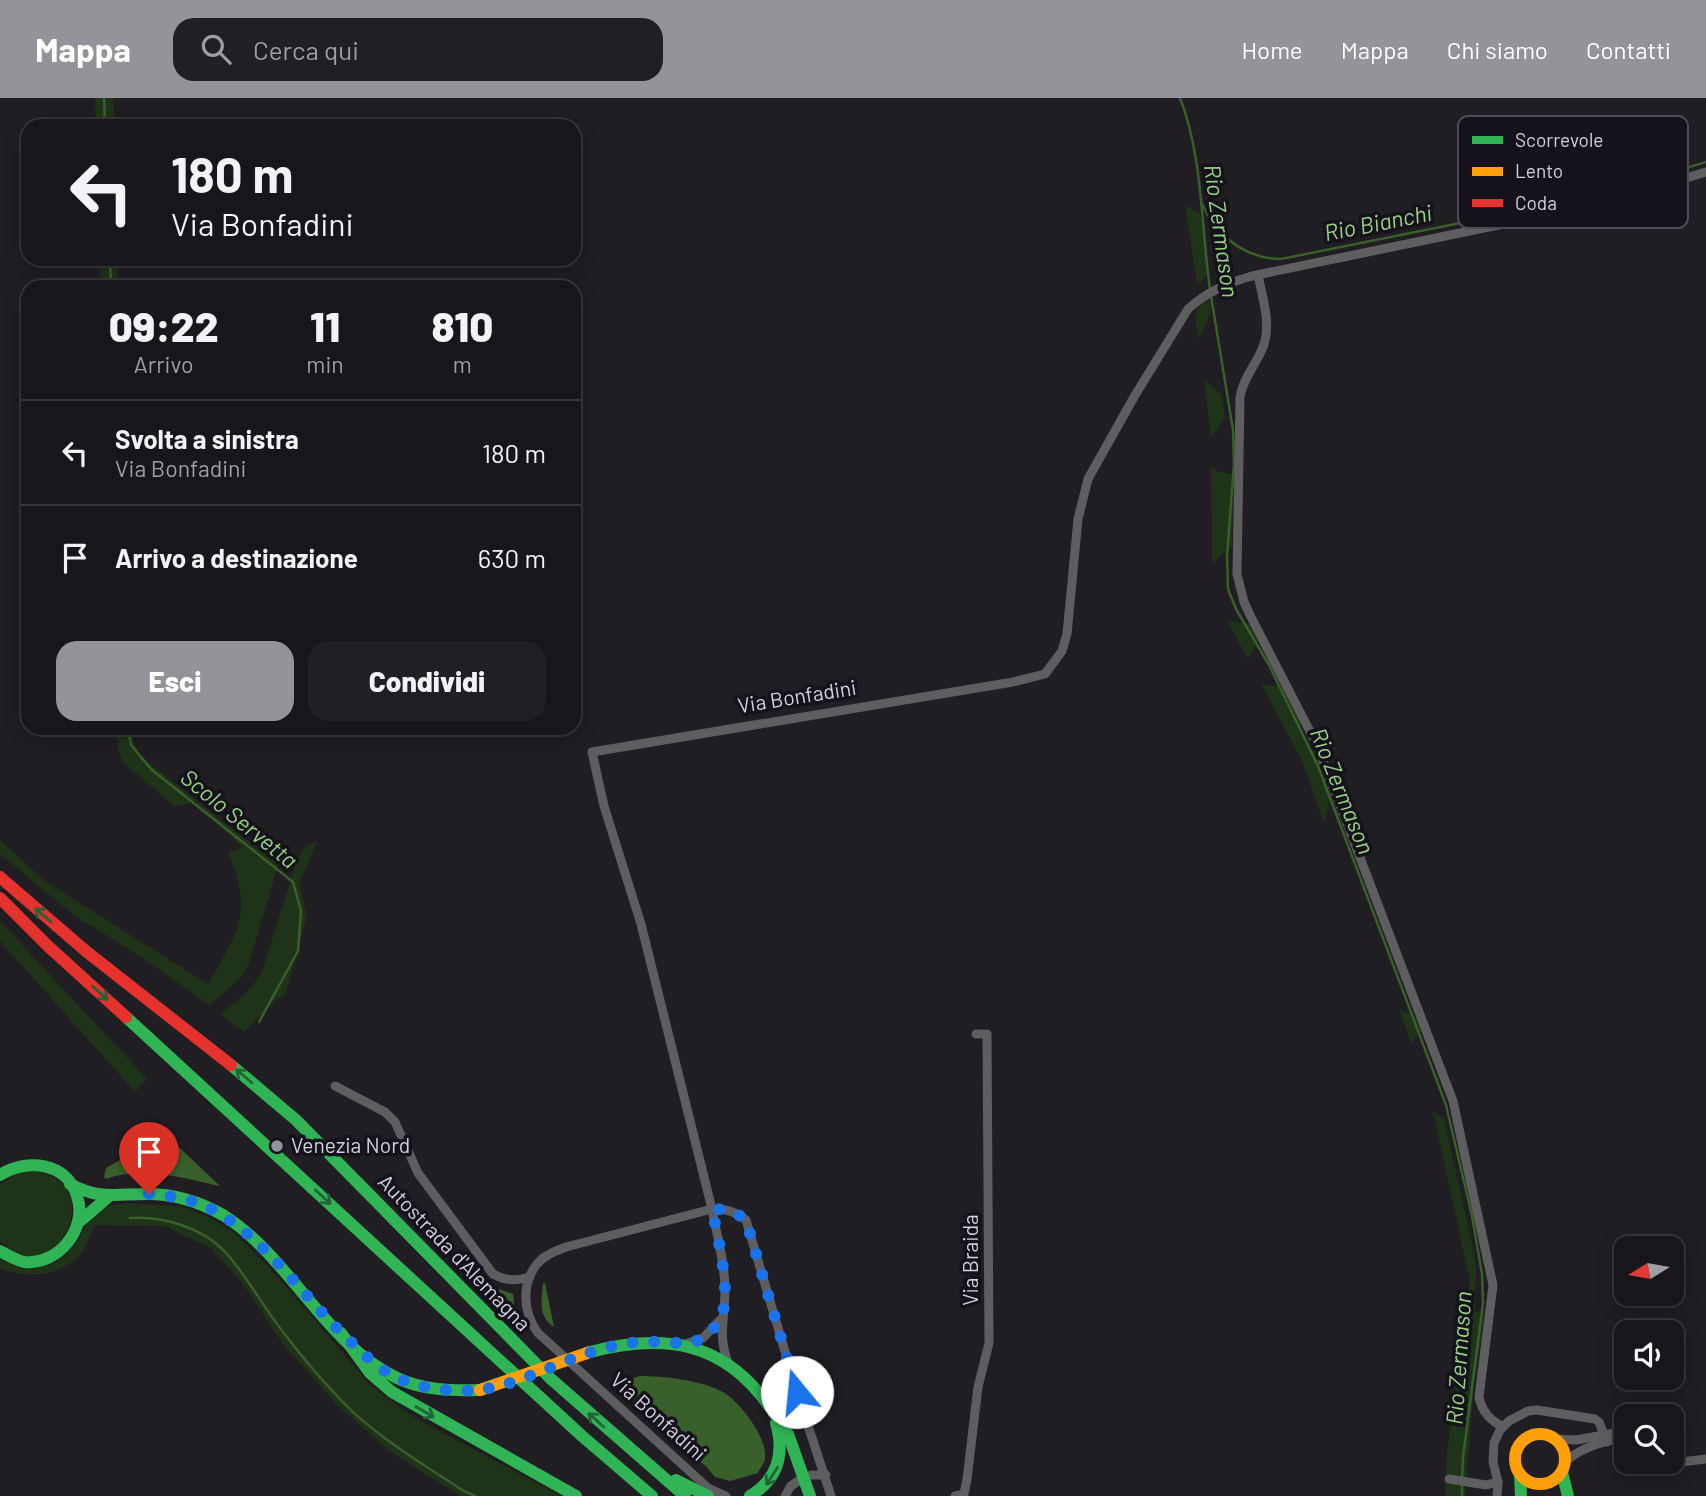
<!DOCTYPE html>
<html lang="it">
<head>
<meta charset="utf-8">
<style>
  :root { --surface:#18161a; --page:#211f23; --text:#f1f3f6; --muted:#9f9fa2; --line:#363539; --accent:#959299 }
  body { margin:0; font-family:Barlow,sans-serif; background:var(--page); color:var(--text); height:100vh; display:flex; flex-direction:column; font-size:26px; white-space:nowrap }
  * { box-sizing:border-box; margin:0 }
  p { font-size:23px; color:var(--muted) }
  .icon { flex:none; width:38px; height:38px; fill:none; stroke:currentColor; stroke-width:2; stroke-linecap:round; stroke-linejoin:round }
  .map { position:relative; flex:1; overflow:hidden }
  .drawer { position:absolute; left:21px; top:182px; width:560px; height:455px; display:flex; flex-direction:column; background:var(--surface); border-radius:21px; box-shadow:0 4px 18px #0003,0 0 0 2px var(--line) }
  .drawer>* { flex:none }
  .guide { position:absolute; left:21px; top:21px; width:560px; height:147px; border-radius:21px; box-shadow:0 4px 18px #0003,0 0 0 2px var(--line); background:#18161a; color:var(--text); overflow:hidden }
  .needle { width:46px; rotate:259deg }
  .tools { position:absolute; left:1614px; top:1138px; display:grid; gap:14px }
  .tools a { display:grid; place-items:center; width:70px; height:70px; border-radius:14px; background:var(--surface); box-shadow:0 4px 18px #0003,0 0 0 2px var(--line); font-size:35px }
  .pin { position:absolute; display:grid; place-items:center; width:60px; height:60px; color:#fff; margin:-72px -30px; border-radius:50% 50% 50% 0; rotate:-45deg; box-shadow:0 0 7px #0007 }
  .pin .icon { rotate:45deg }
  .me { position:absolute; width:77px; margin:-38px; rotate:343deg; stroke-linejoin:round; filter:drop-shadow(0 0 5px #0008) }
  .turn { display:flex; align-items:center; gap:24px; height:147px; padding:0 35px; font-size:32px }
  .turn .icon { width:91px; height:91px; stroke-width:2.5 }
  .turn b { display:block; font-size:49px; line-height:60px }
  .eta { display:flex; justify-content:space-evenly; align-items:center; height:119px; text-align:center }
  .eta b { font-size:42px; font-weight:800; line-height:49px }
  .cta { display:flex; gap:14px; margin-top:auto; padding:14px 35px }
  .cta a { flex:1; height:80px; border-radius:21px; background:var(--accent); color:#fff; font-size:28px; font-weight:800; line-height:80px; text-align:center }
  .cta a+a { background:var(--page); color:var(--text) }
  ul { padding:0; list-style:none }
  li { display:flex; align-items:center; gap:21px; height:105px; padding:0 35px; border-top:2px solid var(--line) }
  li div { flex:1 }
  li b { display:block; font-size:26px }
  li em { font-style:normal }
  header { display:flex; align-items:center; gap:42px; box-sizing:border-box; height:98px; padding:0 35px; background:var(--accent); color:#fff }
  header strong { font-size:33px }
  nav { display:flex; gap:38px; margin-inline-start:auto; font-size:24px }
  .search { width:490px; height:63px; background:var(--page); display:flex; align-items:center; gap:18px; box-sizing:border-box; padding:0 24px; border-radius:21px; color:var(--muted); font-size:26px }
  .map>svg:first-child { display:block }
</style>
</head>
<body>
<header>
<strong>Mappa</strong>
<div class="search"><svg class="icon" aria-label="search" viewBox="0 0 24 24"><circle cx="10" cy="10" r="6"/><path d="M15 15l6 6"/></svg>Cerca qui</div>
<nav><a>Home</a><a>Mappa</a><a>Chi siamo</a><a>Contatti</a></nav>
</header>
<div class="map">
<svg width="1706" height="1398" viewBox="0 0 1706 1398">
  <rect width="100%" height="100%" fill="#201d23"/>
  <g fill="#1e3317">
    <polygon points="95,0 113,0 115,28 96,28"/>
    <polygon points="1185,107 1200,115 1204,133 1206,179 1197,187"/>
    <polygon points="99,161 117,161 118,189 100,189"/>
    <path d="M1209,202L1211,214L1199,241C1196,222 1189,212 1209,202Z"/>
    <polygon points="1204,281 1222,297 1225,319 1211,340"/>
    <polygon points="1211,369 1217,373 1234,376 1232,448 1212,466"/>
    <polygon points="1227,523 1250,526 1258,543 1248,561"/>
    <polygon points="1260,584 1264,587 1281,588 1301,622 1301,632 1305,646 1329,666 1333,684 1324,725 1302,663"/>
    <path d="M117,630H132V641L141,659L266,757L280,761L248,868L240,881L209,907L143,860L75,818L0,756V742L45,783L208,886C238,833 254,815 228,755L242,749L195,703L175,709L123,664L118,652Z"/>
    <path d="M317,743L299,787L307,818L286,895L275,903L244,934L220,916C236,903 252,892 262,873L298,759L306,748Z"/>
    <polygon points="0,823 147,981 135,994 0,843"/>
    <polygon points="1399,911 1424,923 1423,932 1411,945"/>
    <polygon points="1433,1014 1444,1020 1476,1164 1475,1214 1485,1213 1474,1288 1465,1398 1445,1398 1447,1354 1470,1184"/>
    <path d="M25,1073C116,1074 57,1202 0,1143V1087L15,1076Z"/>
    <path d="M125,1105L179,1108L207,1118L234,1134L277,1178L372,1289L414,1319L561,1398H460L391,1354L337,1307L283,1246L243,1186L211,1150L164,1128L94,1127C91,1135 88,1146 83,1153C62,1180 29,1180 0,1171V1160C24,1176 56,1172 74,1148C82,1139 85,1123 94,1116C103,1108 114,1107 125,1105Z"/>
  </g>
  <g fill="#395f2b">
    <path d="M165,1036L220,1088C184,1080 141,1068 106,1081L104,1079L106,1070Z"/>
    <polygon points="482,1185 513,1196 516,1221 494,1203"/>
    <path d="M543,1185H545L554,1229C537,1217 542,1203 543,1185Z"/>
    <path d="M640,1278C663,1278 700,1282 721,1293C738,1301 768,1340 765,1360C765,1365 760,1370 758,1375L730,1383L715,1379L706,1368L680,1350L625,1297L623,1291C628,1284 631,1280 640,1278Z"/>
  </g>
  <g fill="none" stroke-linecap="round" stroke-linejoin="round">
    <g stroke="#395f2b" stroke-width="2.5">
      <polyline points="104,0 105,28"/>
      <path d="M1180,0C1203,58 1201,130 1210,191"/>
      <path d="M1202,106C1216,137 1245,161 1281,161L1590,99L1706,64"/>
      <polyline points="110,161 111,189"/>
      <polyline points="1211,198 1233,332 1234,366 1227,458 1228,491 1236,511 1269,567 1318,668 1446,1007 1472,1118 1482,1176 1483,1205 1463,1359 1462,1381"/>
      <polyline points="128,630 131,647 152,672 293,784 301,813 298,853 259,924"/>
      <path d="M130,1120C164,1118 204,1130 227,1156C247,1179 262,1206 280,1230C298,1254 318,1278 338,1299C373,1337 420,1364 462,1392L475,1398"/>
      <polyline points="1462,1398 1462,1387"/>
    </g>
    <g stroke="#5e5d5f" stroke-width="9">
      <path d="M1258,177C1262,198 1272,227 1263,249C1256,267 1243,280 1240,299L1237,476L1244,504L1251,519L1317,647L1453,1003L1493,1187L1479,1299C1482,1314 1490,1322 1503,1329"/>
      <path d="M335,988L385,1014L395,1024L418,1075L493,1176C506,1183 515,1183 530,1179"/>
      <polyline points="685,1246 703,1240 721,1221"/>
      <path d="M729,1267C717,1238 725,1221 725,1192C725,1165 717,1138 712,1111L641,826L604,708L592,654L1013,584L1045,576L1062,553L1067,536L1078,421L1088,381L1134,299L1188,211C1207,194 1227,185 1252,178L1595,107L1706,74"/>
      <polyline points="1555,1341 1576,1342 1626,1333"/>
      <polyline points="1671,1362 1681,1364 1706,1361"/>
      <path d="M1565,1364C1580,1350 1605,1342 1626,1340"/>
      <polyline points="811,1377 826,1377"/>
      <polyline points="1449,1381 1486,1387 1498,1384"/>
      <path d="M726,1398L708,1390L538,1235C523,1215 521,1186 537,1166C544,1157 556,1153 566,1149L712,1111C726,1111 734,1113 746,1122L797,1294L831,1398"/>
      <polyline points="785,1398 791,1388 798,1383"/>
      <polyline points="955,1398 964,1396 967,1381 978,1289 989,1245 987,936 976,936"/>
      <polyline points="1497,1398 1498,1384 1493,1364 1494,1345 1500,1332 1509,1323 1528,1313 1537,1312 1595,1321 1599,1324 1607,1344"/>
    </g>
    <g stroke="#30b455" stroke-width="12">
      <polyline points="126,919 582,1338 652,1398"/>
      <polyline points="231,967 296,1022 551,1281 685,1398"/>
      <path d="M0,1077C26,1060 67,1064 77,1098C88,1130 59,1167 25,1164C17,1163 8,1157 0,1153"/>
      <path d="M70,1086C99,1102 116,1096 147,1096C174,1096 200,1104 223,1117C289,1158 326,1247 397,1280C422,1292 452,1293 480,1292"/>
      <polyline points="79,1124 107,1100"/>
      <polyline points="341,1235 370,1275 392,1294 576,1398"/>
      <path d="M590,1254C664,1235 723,1243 769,1308"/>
      <polyline points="766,1303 788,1336 810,1398"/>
      <polyline points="1562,1374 1568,1398"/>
      <polyline points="1520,1377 1521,1398"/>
      <polyline points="676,1382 708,1398"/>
      <path d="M750,1398C778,1381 785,1356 776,1325"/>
    </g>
    <circle stroke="#ff9f0a" stroke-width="12" cx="1540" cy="1361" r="25"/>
    <g stroke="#e5322d" stroke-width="12">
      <polyline points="0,779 87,854 231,967"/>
      <polyline points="0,800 49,849 126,919"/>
    </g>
    <polyline stroke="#ff9f0a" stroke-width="12" points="480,1292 590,1254"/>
  </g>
  <defs><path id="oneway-shaft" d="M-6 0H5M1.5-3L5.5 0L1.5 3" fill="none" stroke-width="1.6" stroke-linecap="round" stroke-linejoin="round" transform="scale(1.75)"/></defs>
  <g stroke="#236338">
    <use href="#oneway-shaft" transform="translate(43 817) rotate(-140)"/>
    <use href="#oneway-shaft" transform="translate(100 895) rotate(42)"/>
    <use href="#oneway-shaft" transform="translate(244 978) rotate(-140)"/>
    <use href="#oneway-shaft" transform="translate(323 1099) rotate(43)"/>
    <use href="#oneway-shaft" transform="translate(425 1314) rotate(31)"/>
    <use href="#oneway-shaft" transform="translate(596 1322) rotate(-138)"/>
    <use href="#oneway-shaft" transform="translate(772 1378) rotate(123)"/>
  </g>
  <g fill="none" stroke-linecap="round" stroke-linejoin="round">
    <path stroke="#1a73e8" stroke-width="12" stroke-dasharray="0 21.6" d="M149,1096C172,1098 195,1101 215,1113C269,1144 304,1200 349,1242C363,1255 377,1270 394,1278C419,1291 450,1294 477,1292C525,1287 571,1255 619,1247C633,1244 647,1243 661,1244C688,1245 704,1249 720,1221C733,1199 717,1137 712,1111C726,1111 734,1113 746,1122L797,1294"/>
  </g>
  <circle fill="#959299" stroke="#16121c" stroke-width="2.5" cx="277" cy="1048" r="7"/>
  <g text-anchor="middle" stroke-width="7" stroke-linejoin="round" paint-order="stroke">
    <g font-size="21" fill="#d4d1d9" stroke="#16121c">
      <text transform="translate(797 599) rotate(-9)" y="7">Via Bonfadini</text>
      <text transform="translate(454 1155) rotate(46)" y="7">Autostrada d'Alemagna</text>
      <text transform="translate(971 1162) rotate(-90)" y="7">Via Braida</text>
      <text transform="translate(658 1319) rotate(42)" y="7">Via Bonfadini</text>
    </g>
    <g font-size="21" fill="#d4d1d9" stroke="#16121c" text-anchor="start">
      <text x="291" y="1055">Venezia Nord</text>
    </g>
    <g font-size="23" font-style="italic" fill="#96d481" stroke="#16121c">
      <text transform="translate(1378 125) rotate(-11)" y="8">Rio Bianchi</text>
      <text transform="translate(1221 133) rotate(82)" y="8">Rio Zermason</text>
      <text transform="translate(1342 693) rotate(68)" y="8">Rio Zermason</text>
      <text transform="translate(239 721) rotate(39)" y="8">Scolo Servetta</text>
      <text transform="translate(1459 1260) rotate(-86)" y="8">Rio Zermason</text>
    </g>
  </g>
  <rect x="1458" y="18" width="230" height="112" rx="10" fill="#16121c" stroke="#4f4b55" stroke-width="2"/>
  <rect x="1472" y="38" width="31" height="8" fill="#30b455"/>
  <rect x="1472" y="69" width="31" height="9" fill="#ff9f0a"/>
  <rect x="1472" y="101" width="31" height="8" fill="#e5322d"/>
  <g font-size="19" fill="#d4d1d9">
    <text x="1515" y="49">Scorrevole</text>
    <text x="1515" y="80">Lento</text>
    <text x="1515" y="112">Coda</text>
  </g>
</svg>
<div class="tools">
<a><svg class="needle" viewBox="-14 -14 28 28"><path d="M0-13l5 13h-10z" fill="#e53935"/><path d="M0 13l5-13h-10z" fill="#9f9fa2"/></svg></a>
<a><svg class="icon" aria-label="sound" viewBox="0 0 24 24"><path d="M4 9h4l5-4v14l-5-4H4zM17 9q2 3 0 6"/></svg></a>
<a><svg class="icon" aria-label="search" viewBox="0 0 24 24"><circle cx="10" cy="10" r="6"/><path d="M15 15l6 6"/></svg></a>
</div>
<div class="pin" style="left:149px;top:1096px;background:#d93025"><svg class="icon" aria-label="arrive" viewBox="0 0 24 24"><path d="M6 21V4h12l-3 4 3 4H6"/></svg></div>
<svg class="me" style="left:797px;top:1294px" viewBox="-20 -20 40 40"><circle r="19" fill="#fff"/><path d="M0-13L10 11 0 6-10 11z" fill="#1a73e8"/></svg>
<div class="guide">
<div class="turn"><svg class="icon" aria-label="left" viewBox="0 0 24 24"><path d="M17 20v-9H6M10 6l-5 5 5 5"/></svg><div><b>180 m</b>Via Bonfadini</div></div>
</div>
<section class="drawer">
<div class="eta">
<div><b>09:22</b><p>Arrivo</p></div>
<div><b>11</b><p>min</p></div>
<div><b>810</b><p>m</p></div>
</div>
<ul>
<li><svg class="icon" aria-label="left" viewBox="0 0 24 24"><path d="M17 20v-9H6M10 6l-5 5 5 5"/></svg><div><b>Svolta a sinistra</b><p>Via Bonfadini</p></div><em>180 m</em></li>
<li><svg class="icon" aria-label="arrive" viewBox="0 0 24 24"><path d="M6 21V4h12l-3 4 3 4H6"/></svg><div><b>Arrivo a destinazione</b></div><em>630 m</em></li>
</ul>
<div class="cta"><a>Esci</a><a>Condividi</a></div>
</section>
</div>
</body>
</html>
